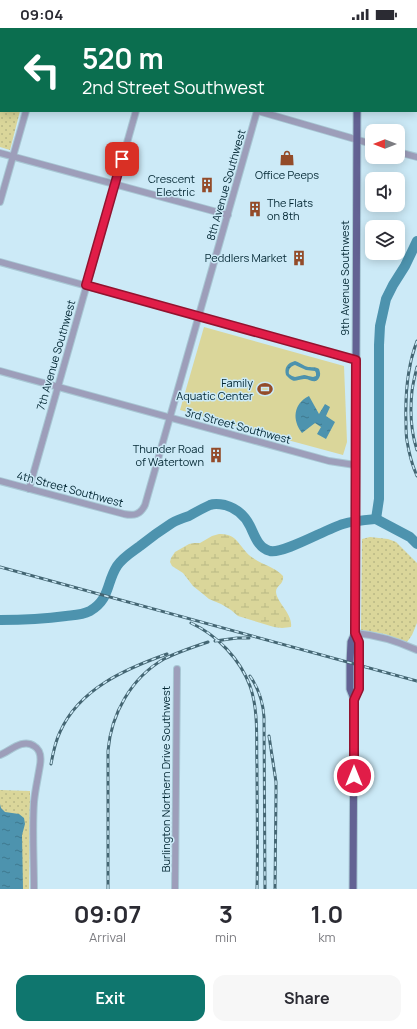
<!DOCTYPE html>
<html lang="en">
<head>
<meta charset="utf-8">
<style>
  :root { --surface:#fff; --page:#f7f7f7; --text:#2b2b33; --muted:#7c7c81; --accent:#0f766e }
  body { margin:0; font-family:Manrope,sans-serif; background:var(--page); color:var(--text); height:100vh; display:flex; flex-direction:column; font-size:15px; white-space:nowrap }
  * { box-sizing:border-box; margin:0 }
  p { font-size:13px; color:var(--muted) }
  .icon { flex:none; width:22px; height:22px; fill:none; stroke:currentColor; stroke-width:2; stroke-linecap:round; stroke-linejoin:round }
  .map { position:relative; height:861px; overflow:hidden }
  .side { display:flex; flex-direction:column; background:var(--surface); flex:1 }
  .side>* { flex:none }
  .hud { position:absolute; left:0px; top:0px; width:417px; height:84px; box-shadow:0 2px 10px #0003; background:#0b6e4f; color:#fff; overflow:hidden }
  .needle { width:26px; rotate:270deg }
  .tools { position:absolute; left:365px; top:96px; display:grid; gap:8px }
  .tools a { display:grid; place-items:center; width:40px; height:40px; border-radius:8px; background:var(--surface); box-shadow:0 2px 10px #0003; font-size:20px }
  .pin { position:absolute; display:grid; place-items:center; width:34px; height:34px; color:#fff; margin:-17px; border-radius:8px; box-shadow:0 2px 6px #0006 }
  .me { position:absolute; width:44px; margin:-22px; rotate:0deg; stroke-linejoin:round; filter:drop-shadow(0 0 3px #0008) }
  .turn { display:flex; align-items:center; gap:14px; height:84px; padding:0 16px; font-size:18px }
  .turn .icon { width:52px; height:52px; stroke-width:2.5 }
  .turn b { display:block; font-size:28px; line-height:34px }
  .eta { display:flex; justify-content:space-evenly; align-items:center; height:68px; text-align:center }
  .eta b { font-size:24px; font-weight:700; line-height:28px }
  .primary-button { display:flex; gap:8px; margin-top:auto; padding:8px 16px }
  .primary-button a { flex:1; height:46px; border-radius:12px; background:var(--accent); color:#fff; font-size:16px; font-weight:700; line-height:46px; text-align:center }
  .primary-button a+a { background:var(--page); color:var(--text) }
  .status { display:flex; justify-content:space-between; align-items:center; height:28px; padding:0 20px; background:var(--surface); direction:ltr }
  .status svg { height:11px; fill:currentColor }
  .map>svg:first-child { display:block }
</style>
</head>
<body>
<div class="status"><b>09:04</b><svg viewBox="0 0 49 12"><path d="M0 12V9h3v3zM5 12V6h3v6zM10 12V3h3v9zM15 12V0h3v12zM26 1h20v11H26zM47 4h2v5h-2z"/></svg></div>
<div class="map">
<svg width="417" height="861" viewBox="0 0 417 861">
  <defs>
    <pattern id="wetland-marsh" width="20" height="14" patternUnits="userSpaceOnUse"><rect width="20" height="14" fill="#dad69a"/><path d="M1 5h8M5 5V1M11 12h8M15 12V8" fill="none" stroke="#b9b885"/></pattern>
    <pattern id="park-dots" width="8" height="8" patternUnits="userSpaceOnUse"><rect width="8" height="8" fill="#dad69a"/><path d="M2 2h.1M6 6h.1" fill="none" stroke="#b9b885" stroke-width="1.8" stroke-linecap="round"/></pattern>
    <pattern id="water-ripples" width="26" height="14" patternUnits="userSpaceOnUse"><rect width="26" height="14" fill="#4d93ae"/><path d="M2 4q2-2 4 0t4 0M15 11q2-2 4 0t4 0" fill="none" stroke="#3e788e"/></pattern>
  </defs>
  <rect width="100%" height="100%" fill="#cceaf7"/>
  <path fill="url(#wetland-marsh)" d="M219,506C239,505 239,521 253,530C263,537 275,539 283,548C284,557 276,557 276,564C277,575 293,586 291,599L282,600L274,599L238,588L231,582L221,576L209,571L203,566L193,558L183,545L172,538L170,534L171,530L175,524L189,516L194,515H200L212,508Z"/>
  <g fill="url(#park-dots)">
    <polygon points="0,18 1,19 1,83 20,83 10,122 0,119"/>
    <polygon points="370,509 388,511 396,514 417,535 417,595 412,607 407,614 385,606 361,602 362,511"/>
    <polygon points="0,762 30,763 29,861 0,861"/>
  </g>
  <polygon fill="#dad69a" points="204,299 344,338 347,414 343,427 258,404 180,382"/>
  <g fill="url(#water-ripples)" fill-rule="evenodd">
    <path d="M295,333C299,334 301,336 305,338C309,340 314,338 319,341C320,344 321,347 319,350C315,357 309,350 304,351C295,352 294,356 286,347C284,340 287,335 295,333ZM295,337L306,342L315,343L316,345V348L313,349L304,347L295,349L292,348L289,346C288,341 291,338 295,337Z"/>
    <path d="M309,368L319,386L325,376L330,379L326,388L335,394L326,411L317,406L321,399L315,395L302,405C292,392 293,376 309,368Z"/>
    <polygon points="0,776 1,780 5,784 19,786 24,790 25,796 22,807 23,861 0,861"/>
  </g>
  <g fill="none" stroke-linecap="round" stroke-linejoin="round">
    <g stroke="#4d93ae" stroke-width="10">
      <polyline points="376,491 379,471 379,317 380,298 386,271 393,257 405,238 417,213"/>
      <polyline points="376,491 410,509 417,516"/>
      <path d="M0,592C22,592 44,591 66,588C75,587 82,587 90,583C111,570 106,555 117,538C123,529 132,524 140,518C150,510 161,502 172,495C177,492 183,490 189,488C196,484 203,480 210,477C215,475 220,476 225,477C236,480 245,488 250,498C255,508 258,520 270,523C284,526 326,501 343,496C353,493 365,492 376,491"/>
    </g>
    <g stroke="#a8c7d4" stroke-width="8">
      <g id="minor">
        <polyline points="49,1 49,0"/>
        <polyline points="159,1 159,0"/>
        <polyline points="243,1 243,0"/>
        <polyline points="0,11 1,11"/>
        <polyline points="258,83 372,116"/>
        <polyline points="398,124 417,129"/>
        <polyline points="0,125 228,187"/>
        <polyline points="0,174 26,83"/>
        <polyline points="0,234 356,332"/>
        <polyline points="0,343 329,433 355,437"/>
        <path d="M0,453L124,486C134,488 140,487 145,477L257,83"/>
        <polyline points="29,461 136,83"/>
        <path d="M355,605C377,607 397,613 417,622"/>
        <path d="M0,727C10,723 23,710 34,718C41,722 41,731 40,737C38,750 35,762 34,774C32,803 34,832 34,861"/>
        <polyline points="175,861 177,641"/>
      </g>
    </g>
    <g stroke="#a8c7d4" stroke-width="9">
      <g id="major">
        <polyline points="357,1 357,0"/>
        <polyline points="354,671 359,661 359,614 355,605"/>
        <polyline points="353,861 354,671 350,661 350,635 351,614 355,605 357,83"/>
      </g>
    </g>
    <use href="#minor" stroke="#9d9eba" stroke-width="6"/>
    <use href="#major" stroke="#636293" stroke-width="7"/>
    <g stroke="#446673" stroke-width="3">
      <g id="rail">
        <path d="M417,313C407,339 405,367 406,395C406,401 406,407 407,413C409,425 412,437 417,448"/>
        <path d="M417,339C415,347 413,355 412,363C410,382 411,404 417,422"/>
        <polyline points="0,539 417,653"/>
        <path d="M191,595C217,607 240,631 250,658C259,683 256,713 257,739C257,780 258,820 257,861"/>
        <polyline points="215,613 237,610 249,610"/>
        <path d="M250,648C259,661 263,674 264,689L265,861"/>
        <polyline points="269,708 276,754 276,766 275,861"/>
        <path d="M51,736C53,725 55,714 60,704C79,661 125,641 167,626"/>
        <path d="M108,861V723C111,686 131,650 164,631C178,624 193,619 208,614"/>
      </g>
    </g>
    <use href="#rail" stroke="#cceaf7" stroke-width="1.5" stroke-dasharray="4.5" stroke-linecap="butt"/>
  </g>
  <g fill="none" stroke-linecap="round" stroke-linejoin="round">
    <g stroke="#92132f" stroke-width="10">
      <polyline id="route" points="122,131 86,257 356,332 355,605 359,614 359,661 354,672 354,748"/>
    </g>
    <use href="#route" stroke="#e11d48" stroke-width="7"/>
  </g>
  <defs>
    <g id="shop-bare" transform="scale(1.2)"><path d="M-5-2.5h2.3a2.7 3.5 0 0 1 5.4 0H5L5.5 6h-11ZM-1.5-2.5h3a1.5 2.3 0 0 0-3 0Z" fill="#934b29" stroke="#cceaf7" stroke-width="2.5" paint-order="stroke"/></g>
    <g id="building-bare" transform="scale(1.2)"><path d="M-4-6H4V6H1V3H-1V6H-4ZM-2.5-4.3h1.7v1.8h-1.7ZM.8-4.3h1.7v1.8H.8ZM-2.5-1h1.7V.8h-1.7ZM.8-1h1.7V.8H.8Z" fill="#934b29" stroke="#cceaf7" stroke-width="2.5" paint-order="stroke"/></g>
    <g id="stadium-bare" transform="scale(1.2)"><path d="M0-5a6.5 5 0 1 0 0 10a6.5 5 0 1 0 0-10ZM-3.5-1.8h7v3.6h-7Z" fill="#934b29" stroke="#cceaf7" stroke-width="2.5" paint-order="stroke"/></g>
  </defs>
  <g fill-rule="evenodd">
    <use href="#shop-bare" x="287" y="130"/>
    <use href="#building-bare" x="207" y="157"/>
    <use href="#building-bare" x="255" y="181"/>
    <use href="#building-bare" x="299" y="230"/>
    <use href="#stadium-bare" x="265" y="361"/>
    <use href="#building-bare" x="216" y="427"/>
  </g>
  <g text-anchor="middle" stroke-width="3" stroke-linejoin="round" paint-order="stroke">
    <g font-size="11" fill="#022632" stroke="#cceaf7" text-anchor="end">
      <text x="287" y="151" text-anchor="middle">Office Peeps</text>
      <text x="195" y="155">Crescent<tspan x="195" dy="13">Electric</tspan></text>
      <text x="267" y="179" text-anchor="start">The Flats<tspan x="267" dy="13">on 8th</tspan></text>
      <text x="287" y="234">Peddlers Market</text>
      <text x="253" y="359">Family<tspan x="253" dy="13">Aquatic Center</tspan></text>
      <text x="204" y="425">Thunder Road<tspan x="204" dy="13">of Watertown</tspan></text>
    </g>
    <g font-size="11" fill="#022632" stroke="#cceaf7">
      <text transform="translate(226 157) rotate(-74)" y="4">8th Avenue Southwest</text>
      <text transform="translate(345 250) rotate(-90)" y="4">9th Avenue Southwest</text>
      <text transform="translate(56 327) rotate(-74)" y="4">7th Avenue Southwest</text>
      <text transform="translate(238 398) rotate(15)" y="4">3rd Street Southwest</text>
      <text transform="translate(70 461) rotate(15)" y="4">4th Street Southwest</text>
      <text transform="translate(166 751) rotate(-90)" y="4">Burlington Northern Drive Southwest</text>
    </g>
  </g>
</svg>
<div class="tools">
<a><svg class="needle" viewBox="-14 -14 28 28"><path d="M0-13l5 13h-10z" fill="#e53935"/><path d="M0 13l5-13h-10z" fill="#7c7c81"/></svg></a>
<a><svg class="icon" aria-label="sound" viewBox="0 0 24 24"><path d="M4 9h4l5-4v14l-5-4H4zM17 9q2 3 0 6"/></svg></a>
<a><svg class="icon" aria-label="layers" viewBox="0 0 24 24"><path d="M12 4l9 5-9 5-9-5zM3 14l9 5 9-5"/></svg></a>
</div>
<div class="pin" style="left:122px;top:131px;background:#d93025"><svg class="icon" aria-label="arrive" viewBox="0 0 24 24"><path d="M6 21V4h12l-3 4 3 4H6"/></svg></div>
<svg class="me" style="left:354px;top:748px" viewBox="-20 -20 40 40"><circle r="17" fill="#e11d48" stroke="#fff" stroke-width="3"/><path d="M0-11L8 9 0 5-8 9z" fill="#fff"/></svg>
<div class="hud">
<div class="turn"><svg class="icon" aria-label="left" viewBox="0 0 24 24"><path d="M17 20v-9H6M10 6l-5 5 5 5"/></svg><div><b>520 m</b>2nd Street Southwest</div></div>
</div>
</div>
<section class="side">
<div class="eta">
<div><b>09:07</b><p>Arrival</p></div>
<div><b>3</b><p>min</p></div>
<div><b>1.0</b><p>km</p></div>
</div>
<div class="primary-button"><a>Exit</a><a>Share</a></div>
</section>
</body>
</html>
